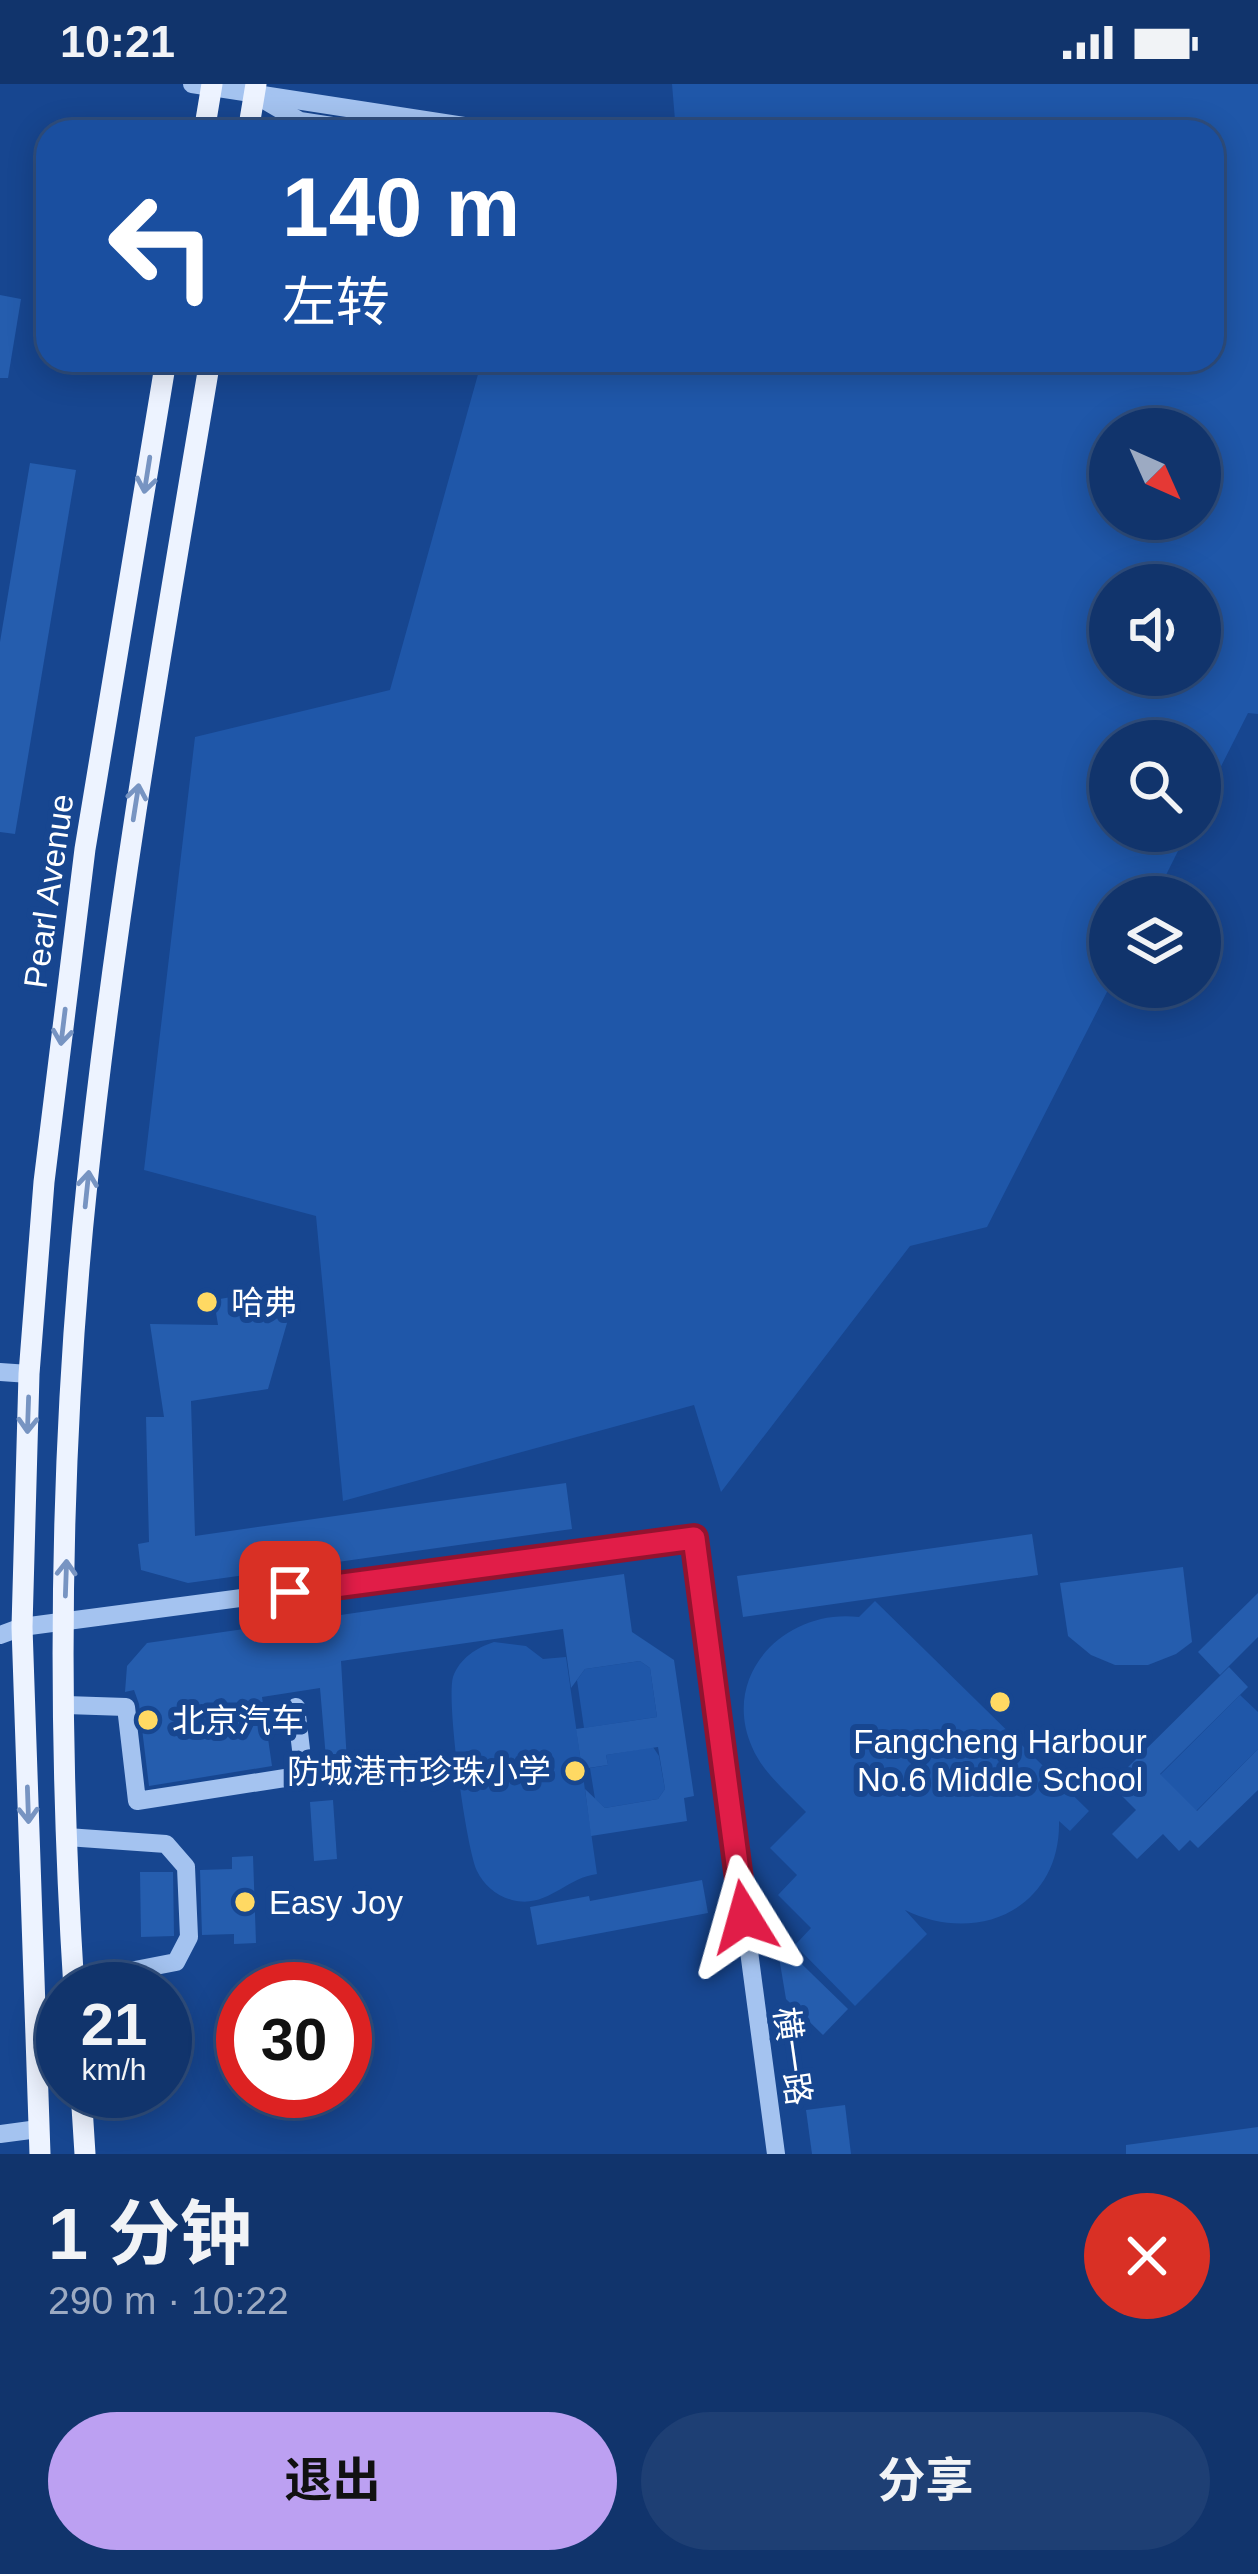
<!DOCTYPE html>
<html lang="zh">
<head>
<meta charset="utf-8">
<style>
  :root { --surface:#11346c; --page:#1e3f74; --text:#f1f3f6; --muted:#9caac2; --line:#304f7f; --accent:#bca0f2 }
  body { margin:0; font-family:Helvetica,"Noto Sans SC",sans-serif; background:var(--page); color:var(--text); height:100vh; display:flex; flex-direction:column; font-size:45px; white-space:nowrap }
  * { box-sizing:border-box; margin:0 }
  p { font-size:39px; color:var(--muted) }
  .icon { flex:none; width:66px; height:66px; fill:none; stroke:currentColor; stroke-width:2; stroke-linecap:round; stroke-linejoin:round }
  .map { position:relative; height:2070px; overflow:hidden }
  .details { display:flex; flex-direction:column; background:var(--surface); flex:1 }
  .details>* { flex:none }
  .top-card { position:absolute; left:36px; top:36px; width:1188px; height:252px; border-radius:36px; box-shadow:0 6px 30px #0003,0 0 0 3px var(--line); background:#1a4fa0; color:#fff; overflow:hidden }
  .needle { width:78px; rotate:135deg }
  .controls { position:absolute; left:1089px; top:324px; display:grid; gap:24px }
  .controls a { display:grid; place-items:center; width:132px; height:132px; border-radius:50%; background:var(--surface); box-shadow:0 6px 30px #0003,0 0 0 3px var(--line); font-size:60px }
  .speed { position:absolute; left:36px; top:1878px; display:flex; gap:24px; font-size:60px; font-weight:700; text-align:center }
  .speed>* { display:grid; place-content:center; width:156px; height:156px; border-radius:50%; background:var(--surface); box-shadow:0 6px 30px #0003,0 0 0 3px var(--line); line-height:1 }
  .speed small { font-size:30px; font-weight:400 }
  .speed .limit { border:18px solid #d22; background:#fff; color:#111 }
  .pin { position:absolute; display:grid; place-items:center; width:102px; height:102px; color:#fff; margin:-51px; border-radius:24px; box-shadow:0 6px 18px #0006 }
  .me { position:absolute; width:132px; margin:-66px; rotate:352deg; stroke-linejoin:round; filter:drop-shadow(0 0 9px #0008) }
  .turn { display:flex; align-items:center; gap:42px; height:252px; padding:0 48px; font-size:54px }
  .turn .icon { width:156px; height:156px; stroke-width:2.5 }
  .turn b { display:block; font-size:84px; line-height:102px }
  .round { display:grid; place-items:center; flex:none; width:126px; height:126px; border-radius:63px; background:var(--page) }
  .head { display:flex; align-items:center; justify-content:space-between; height:204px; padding:0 48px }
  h1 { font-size:72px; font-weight:700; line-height:90px }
  .primary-button { display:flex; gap:24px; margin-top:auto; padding:24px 48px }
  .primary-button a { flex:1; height:138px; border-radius:72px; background:var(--accent); color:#111; font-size:48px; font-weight:700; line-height:138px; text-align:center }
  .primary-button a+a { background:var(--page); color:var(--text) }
  .status { display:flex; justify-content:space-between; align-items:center; height:84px; padding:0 60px; background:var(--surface); direction:ltr }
  .status svg { height:33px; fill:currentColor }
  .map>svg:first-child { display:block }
</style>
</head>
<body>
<div class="status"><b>10:21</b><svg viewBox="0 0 49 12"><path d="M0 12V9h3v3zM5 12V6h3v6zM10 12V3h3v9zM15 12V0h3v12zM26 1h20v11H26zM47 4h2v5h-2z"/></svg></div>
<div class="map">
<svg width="1258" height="2070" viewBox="0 0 1258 2070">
  <rect width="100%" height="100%" fill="#174690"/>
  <g fill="#1f57a9" fill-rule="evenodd">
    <path d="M672,0H1258V630L1248,629L1200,724V657H1110V747H1188L1155,813H1110V902L987,1143L910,1162L721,1408L694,1321L343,1417L316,1132L144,1086L195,653L390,606L482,276H1212V48H676ZM1110,345H1200V435H1110ZM1110,501H1200V591H1110Z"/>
    <path d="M875,1517L1089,1727L1070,1747L1059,1737C1061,1824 978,1862 905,1826L927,1850L855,1922L795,1861L811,1844L778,1811L797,1791L770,1764L806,1728C787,1708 763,1689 752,1663C720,1590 786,1524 859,1533Z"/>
    <path d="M494,1558L526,1562L543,1575L566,1573L597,1790C565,1794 547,1825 512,1816C496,1812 484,1801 477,1787C466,1764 446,1616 453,1593C460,1574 476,1564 494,1558Z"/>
    <polygon points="640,1577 650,1584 657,1633 584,1644 577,1596 585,1585"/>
    <polygon points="1240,1611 1258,1628 1258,1665 1193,1730 1157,1694"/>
    <polygon points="653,1663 659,1672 665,1705 658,1715 605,1724 595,1715 590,1684 608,1681 606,1671"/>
  </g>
  <g fill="#255dae">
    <polygon points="0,211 21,215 8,294 0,294"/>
    <polygon points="30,379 76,386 15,750 0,748 0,558"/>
    <polygon points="289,1203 289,1232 268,1305 191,1317 195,1452 566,1399 572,1445 188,1499 141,1486 138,1460 149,1458 146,1333 164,1333 150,1240 218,1241 214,1216"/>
    <polygon points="1032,1450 1038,1491 743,1533 737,1492"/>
    <polygon points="1183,1483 1192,1558 1176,1570 1148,1581 1115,1581 1091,1571 1068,1552 1060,1499"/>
    <polygon points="624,1490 632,1548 674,1576 694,1712 684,1714 687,1737 591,1752 585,1705 605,1724 658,1715 665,1705 658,1663 606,1671 608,1681 582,1685 576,1645 657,1633 650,1584 640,1577 585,1585 571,1604 563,1545 341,1577 348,1695 328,1698 320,1604 262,1613 272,1682 149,1702 139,1620 134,1606 125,1608 127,1582 147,1559"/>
    <polygon points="1258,1509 1258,1553 1220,1591 1198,1568"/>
    <polygon points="1229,1583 1248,1603 1160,1690 1197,1727 1258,1665 1258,1706 1198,1764 1190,1756 1179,1767 1163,1750 1137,1775 1112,1750 1136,1726 1120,1710 1134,1697 1124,1687"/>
    <polygon points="333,1716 337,1775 314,1777 310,1718"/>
    <polygon points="253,1772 256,1859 234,1860 234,1850 202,1851 200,1786 232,1785 232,1773"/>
    <polygon points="140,1788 173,1788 174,1852 141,1853"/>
    <polygon points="702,1796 708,1829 537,1861 530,1823 589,1812 590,1817"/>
    <polygon points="776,1855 848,1925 823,1951 786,1915"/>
    <polygon points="845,2021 851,2070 812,2070 806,2026"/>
    <polygon points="1258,2043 1258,2070 1126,2070 1126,2061"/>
  </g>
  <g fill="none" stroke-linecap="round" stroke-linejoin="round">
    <g stroke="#a4c3f0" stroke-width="18">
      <polyline points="192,0 503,48"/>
      <polyline points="264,16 300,37 345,44 345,48"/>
      <polyline points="0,1288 29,1290"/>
      <polyline points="0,1551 22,1543 694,1454 776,2070"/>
      <polyline points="66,1621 126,1623 137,1717 304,1691 296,1623"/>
      <polyline points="67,1753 166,1760 186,1783 189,1853 176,1878 73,1898"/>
      <polyline points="0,2050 38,2045"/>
    </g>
    <g stroke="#edf3ff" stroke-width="21">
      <polyline points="204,48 212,0"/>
      <polyline points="248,48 256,0"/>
      <path d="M74,1905C57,1639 59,1366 87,1100C116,823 164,550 210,276"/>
      <polyline points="81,2007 85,2070"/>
      <polyline points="40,2070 22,1543 29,1290 44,1098 85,765 166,276"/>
    </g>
  </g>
  <defs><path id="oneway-shaft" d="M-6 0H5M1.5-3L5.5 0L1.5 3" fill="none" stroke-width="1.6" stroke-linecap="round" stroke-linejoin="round" transform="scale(3)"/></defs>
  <g stroke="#7794c2">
    <use href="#oneway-shaft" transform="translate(147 391) rotate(99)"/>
    <use href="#oneway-shaft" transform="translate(136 718) rotate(-81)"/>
    <use href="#oneway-shaft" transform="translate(63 943) rotate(97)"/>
    <use href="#oneway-shaft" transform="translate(87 1105) rotate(-84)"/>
    <use href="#oneway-shaft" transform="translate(28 1331) rotate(92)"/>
    <use href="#oneway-shaft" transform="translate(66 1494) rotate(-88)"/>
    <use href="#oneway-shaft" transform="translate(28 1721) rotate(88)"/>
  </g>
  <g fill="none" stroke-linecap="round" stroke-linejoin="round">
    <g stroke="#92132f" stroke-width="30">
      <polyline id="route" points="290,1508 694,1454 744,1833"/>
    </g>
    <use href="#route" stroke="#e11d48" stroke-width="21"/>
  </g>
  <g fill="#ffd963" stroke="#174690" stroke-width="4.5">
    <circle cx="207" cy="1218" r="12"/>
    <circle cx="1000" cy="1618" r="12"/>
    <circle cx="148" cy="1636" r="12"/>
    <circle cx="575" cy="1687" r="12"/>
    <circle cx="245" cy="1818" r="12"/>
  </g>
  <g text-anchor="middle" stroke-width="12" stroke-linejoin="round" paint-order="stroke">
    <g font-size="33" fill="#fff" stroke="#174690">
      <text transform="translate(48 807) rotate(-82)" y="12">Pearl Avenue</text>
      <text transform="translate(793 1972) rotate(82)" y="12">横一路</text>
    </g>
    <g font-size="33" fill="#fff" stroke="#174690" text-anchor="start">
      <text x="231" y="1230">哈弗</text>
      <text x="172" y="1648">北京汽车</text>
      <text x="1000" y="1669" text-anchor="middle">Fangcheng Harbour<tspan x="1000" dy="38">No.6 Middle School</tspan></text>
      <text x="551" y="1699" text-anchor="end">防城港市珍珠小学</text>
      <text x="269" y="1830">Easy Joy</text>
    </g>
  </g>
</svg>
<div class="controls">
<a><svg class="needle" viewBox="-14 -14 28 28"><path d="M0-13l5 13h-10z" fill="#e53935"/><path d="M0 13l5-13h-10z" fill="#9caac2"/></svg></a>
<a><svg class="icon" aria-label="sound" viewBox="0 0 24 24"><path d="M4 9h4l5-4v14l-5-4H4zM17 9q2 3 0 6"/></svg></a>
<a><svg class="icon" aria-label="search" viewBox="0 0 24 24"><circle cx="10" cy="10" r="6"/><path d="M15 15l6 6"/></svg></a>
<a><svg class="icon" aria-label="layers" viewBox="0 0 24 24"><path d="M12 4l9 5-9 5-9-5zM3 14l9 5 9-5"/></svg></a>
</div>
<div class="speed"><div>21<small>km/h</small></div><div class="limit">30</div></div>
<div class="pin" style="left:290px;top:1508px;background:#d93025"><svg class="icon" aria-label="arrive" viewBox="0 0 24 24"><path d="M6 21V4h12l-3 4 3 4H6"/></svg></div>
<svg class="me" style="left:744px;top:1833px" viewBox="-20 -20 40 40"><path d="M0-17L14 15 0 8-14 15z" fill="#e11d48" stroke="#fff" stroke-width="4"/></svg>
<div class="top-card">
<div class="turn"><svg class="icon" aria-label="left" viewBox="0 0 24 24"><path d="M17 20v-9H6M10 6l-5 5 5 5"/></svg><div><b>140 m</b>左转</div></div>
</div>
</div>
<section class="details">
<div class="head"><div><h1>1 分钟</h1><p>290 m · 10:22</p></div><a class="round" style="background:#d93025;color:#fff"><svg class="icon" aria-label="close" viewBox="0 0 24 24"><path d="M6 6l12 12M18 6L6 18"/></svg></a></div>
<div class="primary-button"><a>退出</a><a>分享</a></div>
</section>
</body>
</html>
